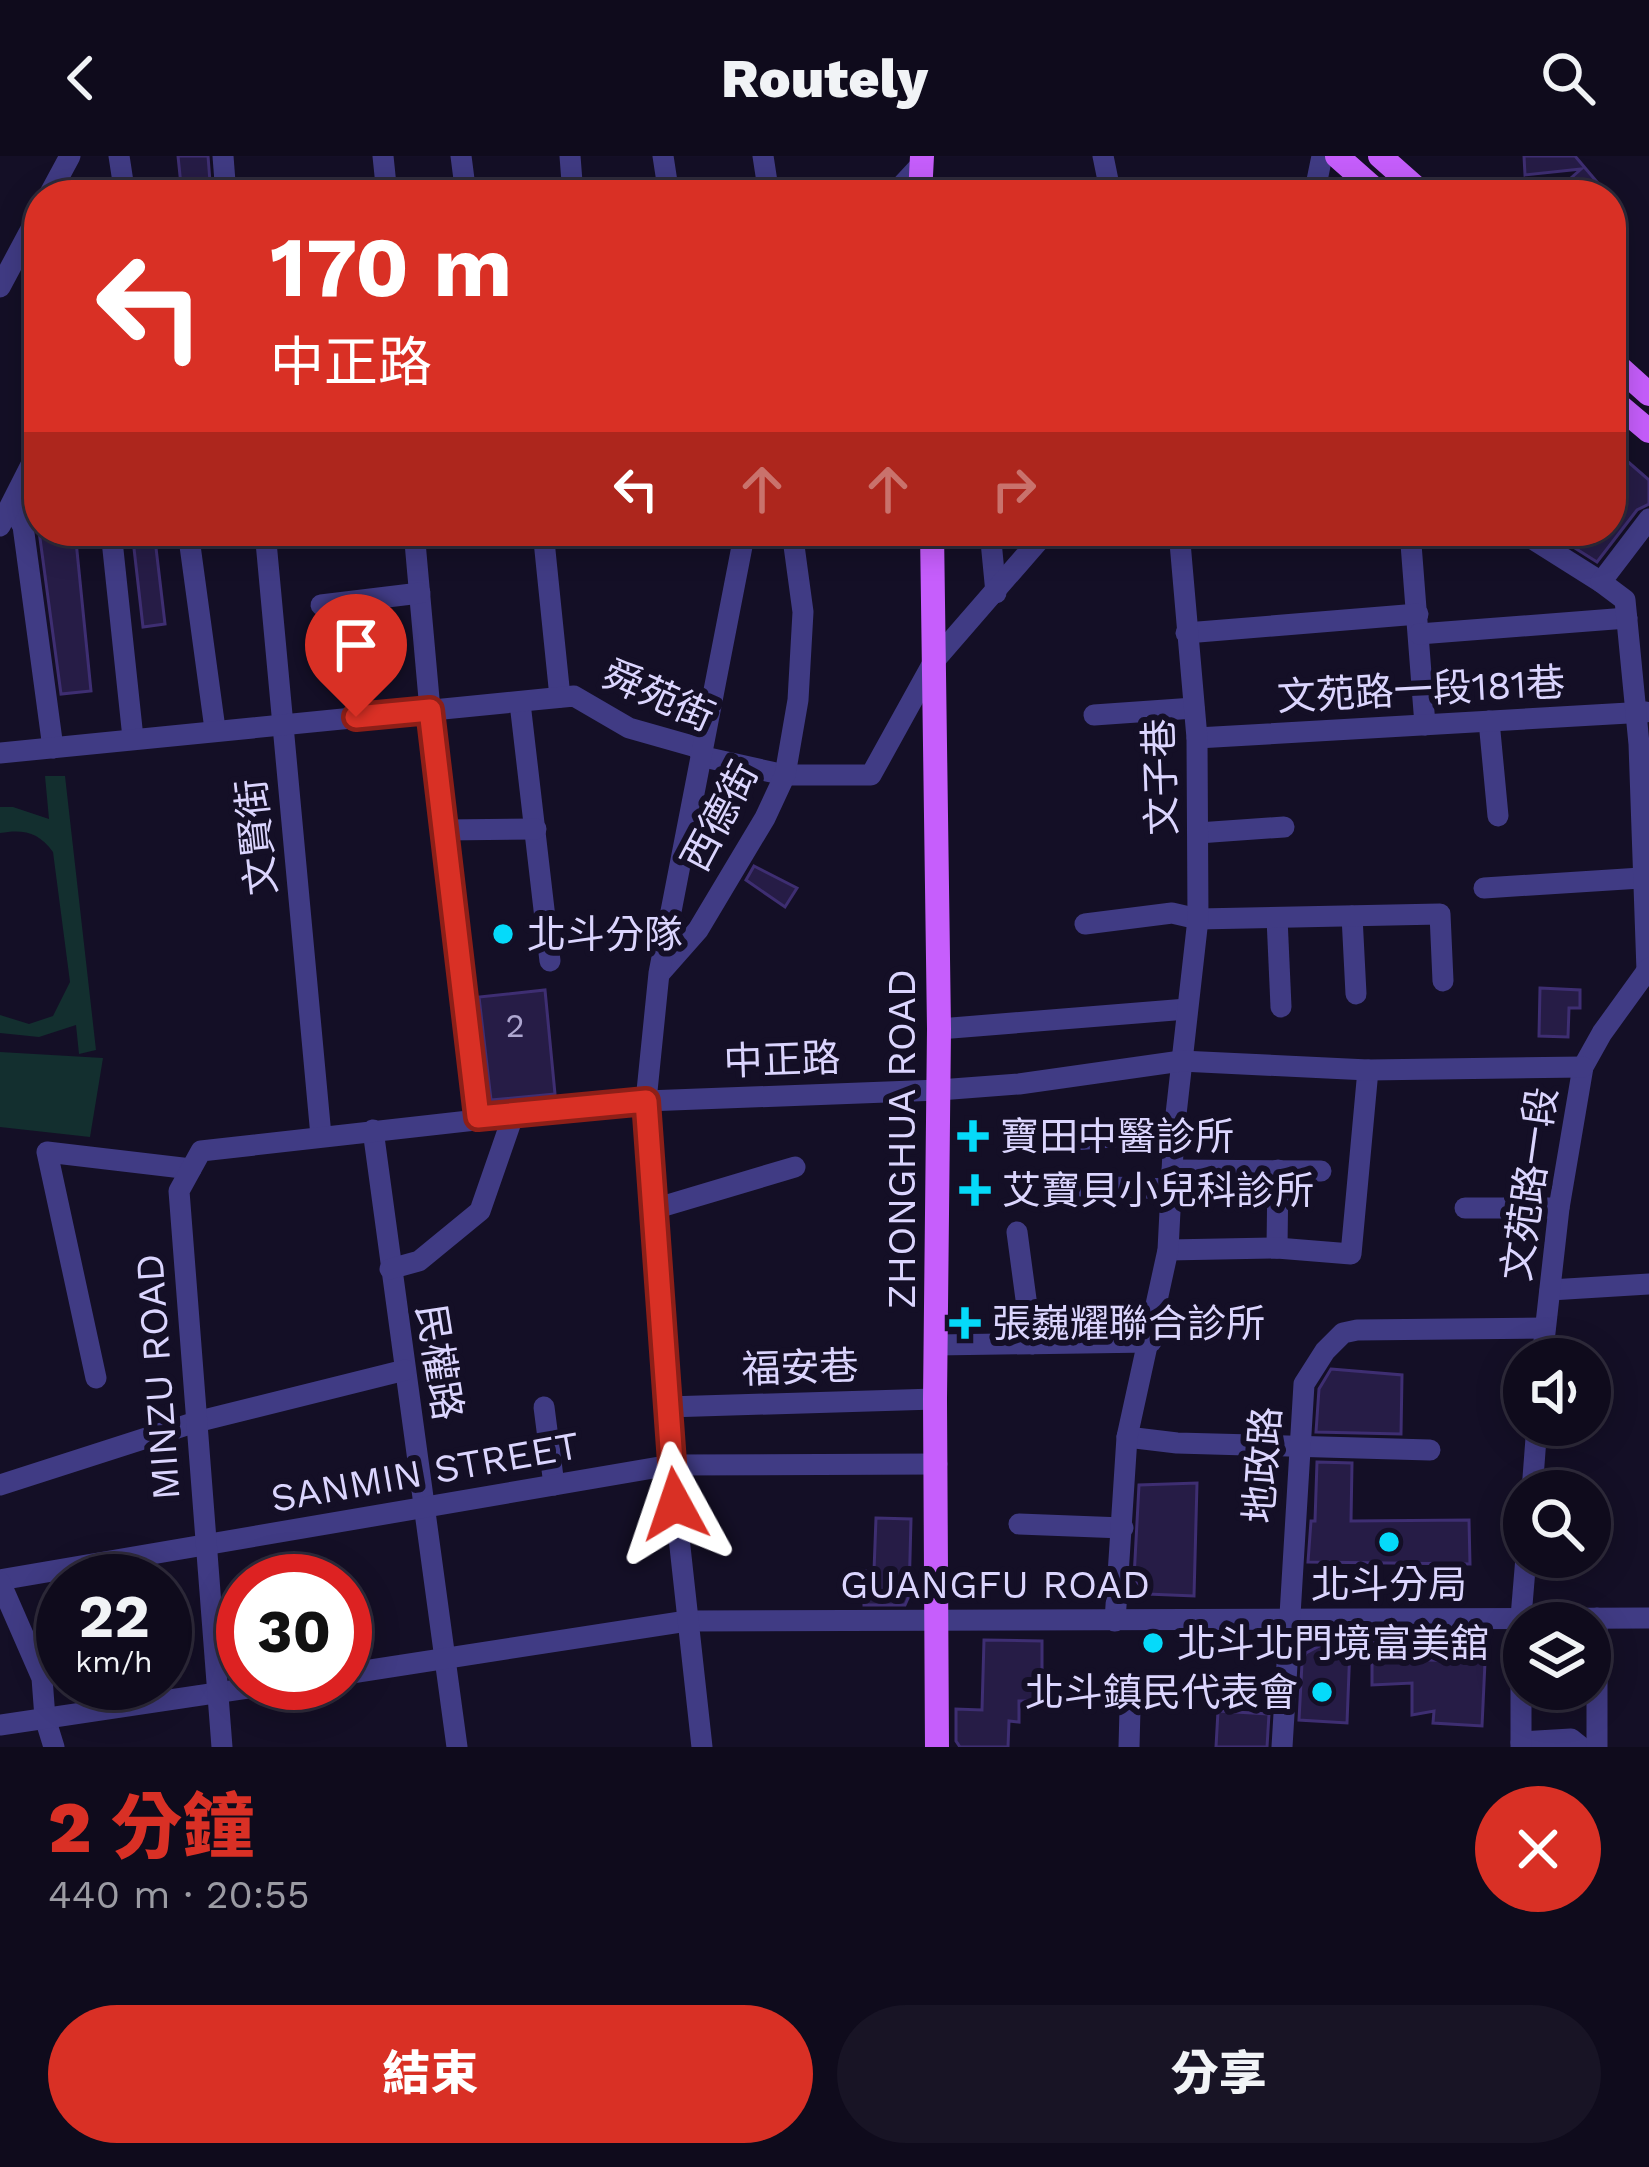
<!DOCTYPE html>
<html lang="zh-TW">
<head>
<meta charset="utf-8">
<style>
  :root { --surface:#0f0b1c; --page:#181425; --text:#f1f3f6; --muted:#9b9ba3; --line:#2f2b3b; --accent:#d93025 }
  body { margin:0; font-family:"Work Sans","Noto Sans TC",sans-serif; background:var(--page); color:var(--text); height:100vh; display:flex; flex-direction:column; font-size:45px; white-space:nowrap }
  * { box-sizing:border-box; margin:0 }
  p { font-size:39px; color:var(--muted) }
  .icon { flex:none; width:66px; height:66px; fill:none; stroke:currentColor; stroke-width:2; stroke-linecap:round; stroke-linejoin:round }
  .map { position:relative; height:1591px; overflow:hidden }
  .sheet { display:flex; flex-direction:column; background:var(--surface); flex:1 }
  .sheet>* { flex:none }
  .hud { position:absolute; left:24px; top:24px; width:1602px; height:366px; border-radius:48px; box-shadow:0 6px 30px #0003,0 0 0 3px var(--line); background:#d93025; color:#fff; overflow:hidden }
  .tools { position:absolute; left:1503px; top:1182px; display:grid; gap:24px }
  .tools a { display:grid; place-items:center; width:108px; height:108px; border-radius:50%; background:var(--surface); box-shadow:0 6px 30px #0003,0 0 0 3px var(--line); font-size:60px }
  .speed { position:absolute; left:36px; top:1398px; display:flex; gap:24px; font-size:60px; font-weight:700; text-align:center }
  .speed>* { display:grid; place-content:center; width:156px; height:156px; border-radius:50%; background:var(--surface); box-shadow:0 6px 30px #0003,0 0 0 3px var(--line); line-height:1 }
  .speed small { font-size:30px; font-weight:400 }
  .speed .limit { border:18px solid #d22; background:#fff; color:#111 }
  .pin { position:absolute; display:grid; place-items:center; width:102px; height:102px; color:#fff; margin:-123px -51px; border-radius:50% 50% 50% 0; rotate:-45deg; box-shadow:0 0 12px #0007 }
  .pin .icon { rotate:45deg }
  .me { position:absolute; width:132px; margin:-66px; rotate:355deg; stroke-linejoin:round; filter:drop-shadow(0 0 9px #0008) }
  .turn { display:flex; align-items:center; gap:42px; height:252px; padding:0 48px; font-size:54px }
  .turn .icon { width:156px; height:156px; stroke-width:2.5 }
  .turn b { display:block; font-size:84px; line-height:102px }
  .lanes { display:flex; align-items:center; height:114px; padding:0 48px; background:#0003; justify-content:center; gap:60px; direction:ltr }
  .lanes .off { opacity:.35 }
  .round { display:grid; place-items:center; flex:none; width:126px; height:126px; border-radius:63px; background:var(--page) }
  .headline { display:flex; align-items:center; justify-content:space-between; height:204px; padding:0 48px }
  h1 { font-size:72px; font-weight:800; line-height:90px; color:var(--accent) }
  .primary-button { display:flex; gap:24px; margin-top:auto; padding:24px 48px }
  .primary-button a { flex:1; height:138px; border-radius:72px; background:var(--accent); color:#fff; font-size:48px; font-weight:800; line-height:138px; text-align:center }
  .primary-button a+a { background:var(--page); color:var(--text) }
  header { display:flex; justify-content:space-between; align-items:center; height:156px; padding:0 48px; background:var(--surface); font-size:54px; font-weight:800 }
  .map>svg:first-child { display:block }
</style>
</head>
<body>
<header><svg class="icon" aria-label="back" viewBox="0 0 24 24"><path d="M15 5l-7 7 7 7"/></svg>Routely<svg class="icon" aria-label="search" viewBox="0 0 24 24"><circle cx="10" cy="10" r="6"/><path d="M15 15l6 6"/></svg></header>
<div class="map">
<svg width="1649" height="1591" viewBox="0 0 1649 1591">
  <rect width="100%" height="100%" fill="#140f26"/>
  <g fill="#132f2f">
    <path d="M45,620H65L96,894L79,898L76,869L39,881L0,877V859L29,868L53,860L70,826L53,696C39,676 23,673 0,677V651H13L49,663Z"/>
    <polygon points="0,896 103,902 90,981 0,971"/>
  </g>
  <g fill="#261c46" stroke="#3e2e72" stroke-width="3">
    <polygon points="178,0 208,0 211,39 182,39"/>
    <polygon points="1524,0 1575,0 1602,32 1598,39 1552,39 1581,13 1525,19"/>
    <polygon points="1611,291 1649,324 1649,348 1637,354 1597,406 1548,375 1611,375"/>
    <polygon points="39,375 75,375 91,535 61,538"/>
    <polygon points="132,375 154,375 165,468 143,471"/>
    <polygon points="754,710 797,732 785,751 746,724"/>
    <polygon points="1540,832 1580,834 1580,852 1569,852 1568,881 1539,880"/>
    <polygon points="545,834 555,938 491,944 479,841"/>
    <polygon points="1331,1213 1402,1219 1401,1278 1316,1276 1319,1233"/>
    <polygon points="1317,1306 1352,1307 1351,1365 1469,1364 1470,1408 1308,1406 1311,1365 1315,1365"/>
    <polygon points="1197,1327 1194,1440 1147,1438 1134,1422 1139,1329"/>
    <polygon points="876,1362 911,1363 909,1440 905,1449 864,1449 864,1415 874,1415"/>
    <polygon points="984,1484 1042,1485 1042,1545 1019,1545 1019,1566 1009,1565 1008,1591 960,1591 956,1585 956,1553 982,1554"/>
    <polygon points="1431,1485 1430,1504 1485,1506 1482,1570 1433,1567 1434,1555 1412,1559 1412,1527 1372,1529 1372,1487"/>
    <polygon points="1325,1487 1350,1490 1347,1567 1299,1564 1302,1507 1306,1497"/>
    <polygon points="1218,1555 1269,1558 1267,1591 1216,1591"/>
  </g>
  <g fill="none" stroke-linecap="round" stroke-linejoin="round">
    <g stroke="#403b84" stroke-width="21">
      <polyline points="119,0 125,39"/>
      <polyline points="223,0 226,39"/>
      <polyline points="383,0 387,39"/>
      <polyline points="461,0 466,39"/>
      <polyline points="570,0 573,39"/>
      <polyline points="663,0 669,39"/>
      <polyline points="763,0 769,39"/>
      <polyline points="1103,0 1111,39"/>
      <polyline points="49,39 70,0"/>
      <polyline points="893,39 919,11"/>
      <polyline points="1314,39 1322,0"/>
      <polyline points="0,131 39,58"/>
      <polyline points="11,350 23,370 53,592"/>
      <polyline points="0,370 39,293"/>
      <polyline points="111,375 133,582"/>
      <polyline points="188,375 215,573"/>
      <polyline points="265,375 321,980"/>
      <polyline points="414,375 430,554 478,961"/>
      <polyline points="543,375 560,541"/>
      <polyline points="990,375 996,437"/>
      <polyline points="1410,375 1425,569"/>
      <polyline points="1520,375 1601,426"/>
      <polyline points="321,449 420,437"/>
      <polyline points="1186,477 1418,458"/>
      <polyline points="1419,478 1627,462"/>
      <polyline points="520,547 550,805"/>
      <polyline points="1094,559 1194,552"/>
      <polyline points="1489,565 1498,660"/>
      <polyline points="1197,582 1646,556"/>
      <polyline points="0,597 574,540 629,572 696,591 704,601 785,619 871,619 934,505 1047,375"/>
      <polyline points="444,674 536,673"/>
      <polyline points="1198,677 1284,671"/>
      <polyline points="1484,732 1641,722"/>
      <polyline points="1352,760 1356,838"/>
      <polyline points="1277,762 1281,851"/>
      <polyline points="1085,768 1172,757 1198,763 1440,758 1443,825"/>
      <polyline points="1647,815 1639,588 1625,444 1601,426 1649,363"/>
      <polyline points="660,817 698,774 765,662 785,619 798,544 803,456 792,375"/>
      <polyline points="939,873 1187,853"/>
      <polyline points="373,974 457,1591"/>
      <polyline points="1024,988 1174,976"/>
      <polyline points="1172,1014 1321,1015"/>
      <polyline points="1081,1030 1171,1033"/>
      <polyline points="1465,1052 1559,1052"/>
      <polyline points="654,1053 795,1011"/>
      <polyline points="1017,1076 1032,1188"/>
      <polyline points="1277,1092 1278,1014"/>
      <polyline points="1168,1094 1277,1092 1351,1098 1368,914"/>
      <polyline points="390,1113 419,1105 480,1055 513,960"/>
      <polyline points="1550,1134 1649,1128"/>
      <polyline points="936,1189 1151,1186"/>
      <polyline points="1542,1203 1559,1052 1583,911 1602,877 1649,812"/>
      <polyline points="96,1222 47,996 191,1013"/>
      <polyline points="544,1251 554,1329"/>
      <polyline points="667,1251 935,1243"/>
      <polyline points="1127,1281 1177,1287 1430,1294"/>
      <polyline points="0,1329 196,1266 405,1214"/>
      <polyline points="1532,1335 1537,1269"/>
      <polyline points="1019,1368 1123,1372"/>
      <polyline points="0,1424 671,1309 937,1308"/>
      <polyline points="0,1426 42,1522 45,1562 54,1591"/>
      <polyline points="1115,1465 1127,1281 1168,1094 1174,976 1198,763 1197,582 1179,375"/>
      <polyline points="345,1518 687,1465 1649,1462"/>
      <polyline points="0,1569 283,1527"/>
      <polyline points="1521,1586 1571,1583 1581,1591"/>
      <polyline points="222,1591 179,1035 201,995 646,945 939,934 1019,928 1181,905 1368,914 1583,911"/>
      <polyline points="702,1591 671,1309 646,945 659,817 745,375"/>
      <polyline points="1129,1591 1130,1553"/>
      <polyline points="1282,1591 1304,1228 1325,1195 1343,1177 1357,1174 1545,1172"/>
      <polyline points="1521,1591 1521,1461 1526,1401"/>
      <polyline points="1597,1591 1597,1462"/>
    </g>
    <g stroke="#c65efc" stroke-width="24">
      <polyline points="1337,0 1381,39"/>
      <polyline points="1380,0 1424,39"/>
      <polyline points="920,39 922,0"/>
      <polyline points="1611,204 1649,238"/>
      <polyline points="1611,243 1649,275"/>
      <polyline points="932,375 939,873 935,1243 937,1591"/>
    </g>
  </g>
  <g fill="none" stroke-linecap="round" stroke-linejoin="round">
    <g stroke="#8d1f18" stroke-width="30">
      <polyline id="route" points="356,561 430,554 478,961 646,945 675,1348"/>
    </g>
    <use href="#route" stroke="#d93025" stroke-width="21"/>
  </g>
  <g fill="#05dafa" stroke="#140f26" stroke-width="4.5">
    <circle cx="503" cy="778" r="12"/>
    <path d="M967 962h12v12h12v12h-12v12h-12v-12h-12v-12h12z"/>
    <path d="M969 1016h12v12h12v12h-12v12h-12v-12h-12v-12h12z"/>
    <path d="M959 1149h12v12h12v12h-12v12h-12v-12h-12v-12h12z"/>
    <circle cx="1389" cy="1386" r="12"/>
    <circle cx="1153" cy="1487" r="12"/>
    <circle cx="1322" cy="1536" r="12"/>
  </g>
  <g text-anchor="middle" stroke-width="12" stroke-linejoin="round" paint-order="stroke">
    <g font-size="33" fill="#aea7d0">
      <text x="515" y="881">2</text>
    </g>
    <g font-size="39" fill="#dbd5fe" stroke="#140f26">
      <text transform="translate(1421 533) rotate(-3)" y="14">文苑路一段181巷</text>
      <text transform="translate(659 539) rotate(24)" y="14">舜苑街</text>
      <text transform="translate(1160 621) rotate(-92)" y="14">文子巷</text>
      <text transform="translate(719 660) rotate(-62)" y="14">西德街</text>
      <text transform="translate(256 681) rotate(-96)" y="14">文賢街</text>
      <text transform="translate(782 903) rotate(-2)" y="14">中正路</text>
      <text transform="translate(901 983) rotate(-90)" y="14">ZHONGHUA ROAD</text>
      <text transform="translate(1529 1028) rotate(-82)" y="14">文苑路一段</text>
      <text transform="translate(440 1206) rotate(81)" y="14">民權路</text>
      <text transform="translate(800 1211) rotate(-2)" y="14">福安巷</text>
      <text transform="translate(157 1221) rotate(-94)" y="14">MINZU ROAD</text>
      <text transform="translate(1262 1309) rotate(-86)" y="14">地政路</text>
      <text transform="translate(425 1315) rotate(-10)" y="14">SANMIN STREET</text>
      <text x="995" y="1442">GUANGFU ROAD</text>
    </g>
    <g font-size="39" fill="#dbd5fe" stroke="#140f26" text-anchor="start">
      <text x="527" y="792">北斗分隊</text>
      <text x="1000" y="994">寶田中醫診所</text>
      <text x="1002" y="1048">艾寶貝小兒科診所</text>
      <text x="992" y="1181">張巍耀聯合診所</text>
      <text x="1389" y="1442" text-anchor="middle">北斗分局</text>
      <text x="1177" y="1501">北斗北門境富美舘</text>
      <text x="1298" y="1550" text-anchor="end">北斗鎮民代表會</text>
    </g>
  </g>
</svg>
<div class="tools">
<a><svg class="icon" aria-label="sound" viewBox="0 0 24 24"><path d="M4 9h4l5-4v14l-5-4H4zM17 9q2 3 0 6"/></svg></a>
<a><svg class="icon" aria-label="search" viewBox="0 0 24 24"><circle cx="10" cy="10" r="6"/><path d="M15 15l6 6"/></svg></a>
<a><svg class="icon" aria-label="layers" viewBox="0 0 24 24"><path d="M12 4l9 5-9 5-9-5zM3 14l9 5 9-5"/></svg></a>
</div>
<div class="speed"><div>22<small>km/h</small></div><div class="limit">30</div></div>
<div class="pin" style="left:356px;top:561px;background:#d93025"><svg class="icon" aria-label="arrive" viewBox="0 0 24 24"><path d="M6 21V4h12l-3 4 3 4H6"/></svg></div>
<svg class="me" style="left:675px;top:1348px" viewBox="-20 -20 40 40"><path d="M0-17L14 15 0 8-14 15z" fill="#d93025" stroke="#fff" stroke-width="4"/></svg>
<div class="hud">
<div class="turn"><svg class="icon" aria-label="left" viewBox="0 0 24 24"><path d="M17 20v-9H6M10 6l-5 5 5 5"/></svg><div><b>170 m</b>中正路</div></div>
<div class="lanes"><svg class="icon" aria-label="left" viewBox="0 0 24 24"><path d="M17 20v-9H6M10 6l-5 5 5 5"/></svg><svg class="icon off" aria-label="ahead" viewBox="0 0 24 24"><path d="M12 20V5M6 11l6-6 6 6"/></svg><svg class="icon off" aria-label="ahead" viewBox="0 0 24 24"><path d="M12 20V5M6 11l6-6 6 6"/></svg><svg class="icon off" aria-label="right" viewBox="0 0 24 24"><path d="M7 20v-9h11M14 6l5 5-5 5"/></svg></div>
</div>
</div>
<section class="sheet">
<div class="headline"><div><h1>2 分鐘</h1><p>440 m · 20:55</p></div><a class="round" style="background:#d93025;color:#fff"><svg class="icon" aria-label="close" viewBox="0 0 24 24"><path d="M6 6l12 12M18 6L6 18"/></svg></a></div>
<div class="primary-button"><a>結束</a><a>分享</a></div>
</section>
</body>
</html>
